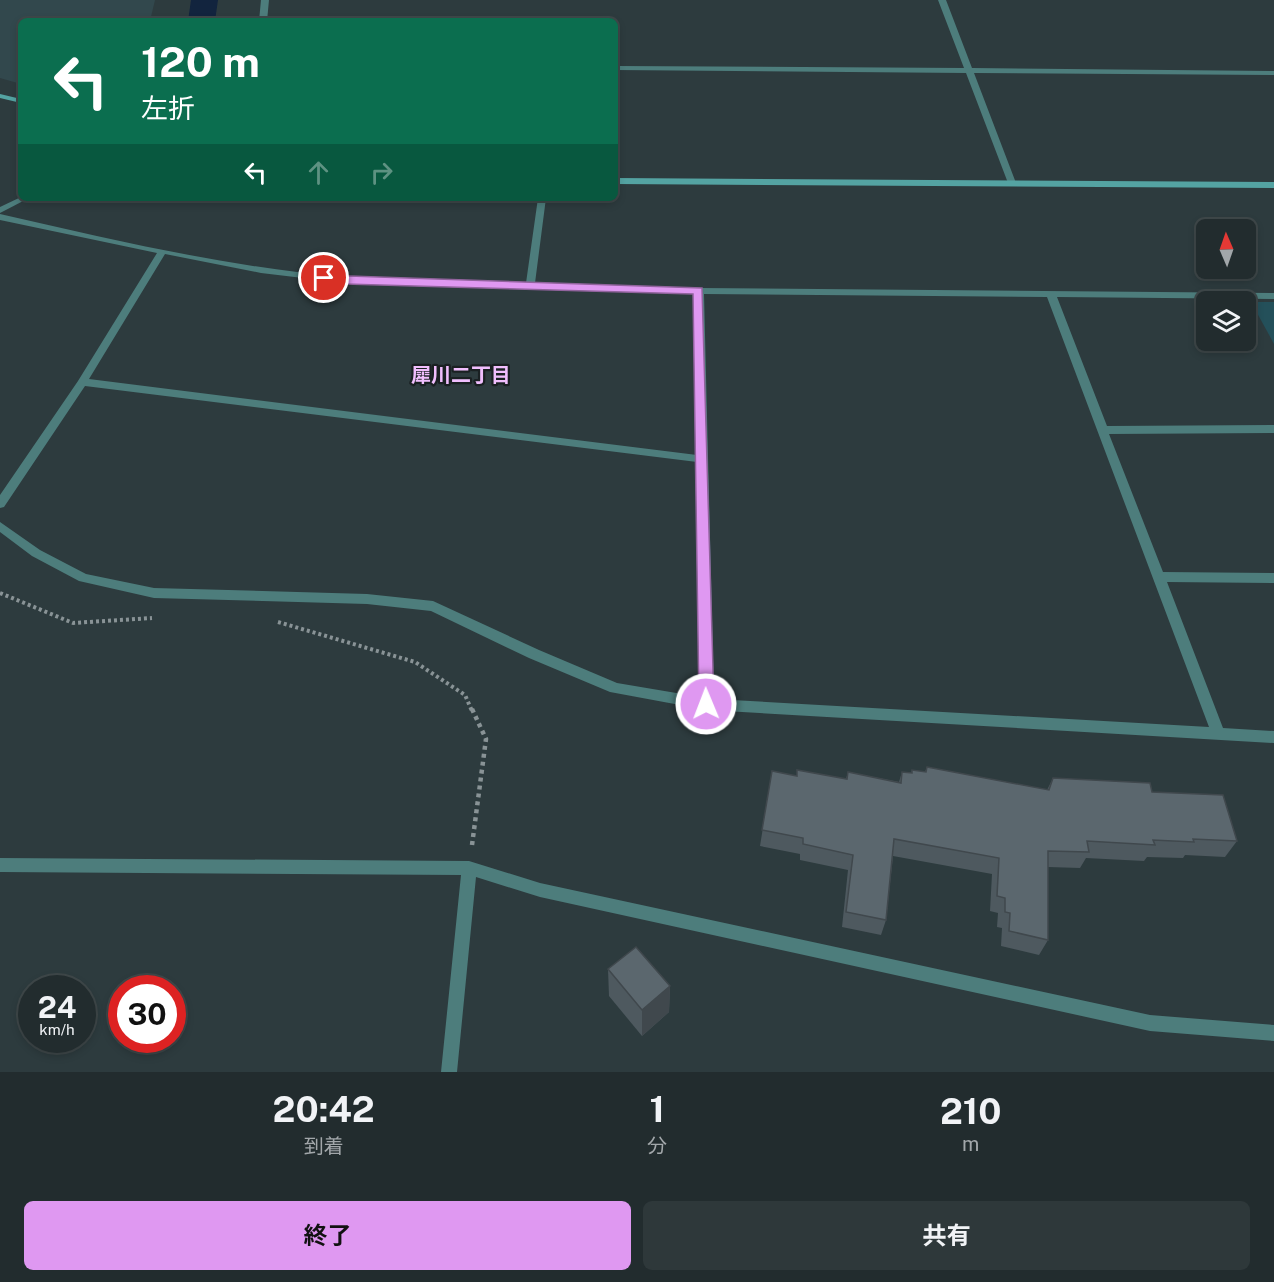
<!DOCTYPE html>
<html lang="ja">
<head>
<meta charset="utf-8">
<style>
  :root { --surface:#222c2e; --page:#2e383a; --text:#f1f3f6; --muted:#a2a7aa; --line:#3f484a; --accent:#df98f1 }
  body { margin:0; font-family:"Public Sans","Noto Sans JP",sans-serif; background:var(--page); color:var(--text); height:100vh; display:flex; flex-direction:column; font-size:22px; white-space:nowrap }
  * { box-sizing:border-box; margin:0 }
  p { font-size:20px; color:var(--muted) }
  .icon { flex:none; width:33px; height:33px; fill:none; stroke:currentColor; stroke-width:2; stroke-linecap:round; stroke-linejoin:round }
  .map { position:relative; height:1072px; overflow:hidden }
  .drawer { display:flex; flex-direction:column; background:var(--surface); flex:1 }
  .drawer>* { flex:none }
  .guide { position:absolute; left:18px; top:18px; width:600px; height:183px; border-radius:9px; box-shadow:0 3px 9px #0003,0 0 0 2px var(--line); background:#0b6e4f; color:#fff; overflow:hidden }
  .needle { width:39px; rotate:358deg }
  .buttons { position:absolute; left:1196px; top:219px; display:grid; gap:12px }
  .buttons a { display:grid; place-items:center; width:60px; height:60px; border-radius:9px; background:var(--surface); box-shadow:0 3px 9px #0003,0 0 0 2px var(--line); font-size:30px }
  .speed { position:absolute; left:18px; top:975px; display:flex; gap:12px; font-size:30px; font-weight:700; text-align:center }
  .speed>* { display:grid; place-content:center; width:78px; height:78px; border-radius:50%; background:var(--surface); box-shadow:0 3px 9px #0003,0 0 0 2px var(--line); line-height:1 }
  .speed small { font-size:15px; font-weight:400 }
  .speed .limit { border:9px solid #d22; background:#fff; color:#111 }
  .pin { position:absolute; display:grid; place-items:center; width:51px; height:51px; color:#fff; margin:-26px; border:3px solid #fff; border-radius:50%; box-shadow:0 2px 6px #0007 }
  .me { position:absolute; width:66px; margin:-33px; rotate:359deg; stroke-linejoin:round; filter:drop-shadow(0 0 4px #0008) }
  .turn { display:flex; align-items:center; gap:21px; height:126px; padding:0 24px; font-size:27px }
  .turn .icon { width:78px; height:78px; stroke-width:2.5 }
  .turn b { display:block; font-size:42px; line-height:51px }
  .lanes { display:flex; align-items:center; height:57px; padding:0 24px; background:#0003; justify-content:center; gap:30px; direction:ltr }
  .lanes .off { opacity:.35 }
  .eta { display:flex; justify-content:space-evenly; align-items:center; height:102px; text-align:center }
  .eta b { font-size:36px; font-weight:700; line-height:42px }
  .cta { display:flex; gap:12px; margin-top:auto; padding:12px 24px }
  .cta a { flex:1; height:69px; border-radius:9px; background:var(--accent); color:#111; font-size:24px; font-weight:700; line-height:69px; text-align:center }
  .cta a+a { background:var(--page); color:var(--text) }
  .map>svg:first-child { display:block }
</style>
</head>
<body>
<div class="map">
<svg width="1274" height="1072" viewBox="0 0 1274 1072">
  <rect width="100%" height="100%" fill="#2d3b3e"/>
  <polygon fill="#32484d" points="0,0 155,0 150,21 21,21 21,84 0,78"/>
  <polygon fill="#24505a" points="1251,302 1274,302 1274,344"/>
  <polygon fill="#12243e" points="191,0 218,0 215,21 188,21"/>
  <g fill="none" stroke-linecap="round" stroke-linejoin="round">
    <g stroke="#899396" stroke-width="4" stroke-dasharray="3 3" stroke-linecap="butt">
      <polyline points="0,593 73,623 152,618"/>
      <polyline points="278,622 415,662 465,695 472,711"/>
    </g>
    <polyline stroke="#899396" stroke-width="4.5" stroke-dasharray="4 4" stroke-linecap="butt" points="472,709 486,739 472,845"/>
    <g fill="#4d7d7c" fill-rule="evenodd">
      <polygon points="261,0 269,0 267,21 259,21"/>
      <polygon points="938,0 946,0 972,68 1274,71 1274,75 974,73 1016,183 1012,186 1008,183 966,73 615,70 615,66 964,68"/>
      <polygon points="21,197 29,198 0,213 0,207"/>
      <path d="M538,198H546L535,283L699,288L1274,293V299L1057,297L1107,426L1274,425V433L1109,434L1163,572L1274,573V583L1167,582L1223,728L1274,731V743L707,710L610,692L529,658L431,611L367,604L154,598L79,581L32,556L0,532V522L40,550L86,574L154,588L367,594L433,601L539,650L617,683L700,697L697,462L85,386L4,507L0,508V495L78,381L157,253L0,220V214C113,240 228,267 344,277C404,282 465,281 526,283ZM165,254L261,273L345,283L694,294L697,455L89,379ZM704,294L1047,297L1209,727L714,699Z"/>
      <polygon points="0,858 469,861 540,883 1150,1015 1274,1025 1274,1041 1150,1031 540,897 476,877 457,1072 441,1072 461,875 0,872"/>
    </g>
    <g fill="#54a3a2" fill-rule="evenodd">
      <polygon points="0,94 21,99 21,103 0,98"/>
      <polygon points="615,178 1274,182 1274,188 615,184"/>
    </g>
  </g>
  <g fill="#4e595f">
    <polygon points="927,767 1047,790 1053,778 1152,792 1237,841 1225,857 1185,855 1183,858 1147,857 1144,861 1086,858 1080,868 1048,867 1048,940 1039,955 1001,946 1002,928 997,927 998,913 990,911 992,874 893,856 886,920 881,935 842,927 848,870 800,860 800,854 760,846 772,771 797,776 846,779 848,772 899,782 902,772 911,773 912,770 925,772"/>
    <polygon points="608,969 670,986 669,1012 642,1036 609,996"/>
  </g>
  <polygon fill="#40484d" points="670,986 669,1012 642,1036 642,1010"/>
  <g fill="#5b676e" stroke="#40484d" stroke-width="1.5">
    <polygon points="927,767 1049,790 1053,778 1150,783 1152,792 1223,795 1237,841 1193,839 1194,842 1153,840 1155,845 1087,841 1089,852 1048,851 1048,940 1009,931 1010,913 1005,912 1005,898 997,896 999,858 894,839 886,920 846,912 853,855 803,844 803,838 762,830 772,771 797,776 797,770 847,779 848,772 901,783 902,772 912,773 912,770 926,772"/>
    <polygon points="636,947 670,986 642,1010 608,969"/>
  </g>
  <polygon fill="#df98f1" stroke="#91639d" stroke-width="1.5" points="320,275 702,288 714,704 712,708 706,710 701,708 699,704 693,294 345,284 320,280"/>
  <g text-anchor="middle" stroke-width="4.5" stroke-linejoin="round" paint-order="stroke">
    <g font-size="20" font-weight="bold" fill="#f0befd" stroke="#1a2022">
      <text x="461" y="382">犀川二丁目</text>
    </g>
  </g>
</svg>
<div class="buttons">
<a><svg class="needle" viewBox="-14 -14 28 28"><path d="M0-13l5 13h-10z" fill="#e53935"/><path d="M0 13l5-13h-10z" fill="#a2a7aa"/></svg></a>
<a><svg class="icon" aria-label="layers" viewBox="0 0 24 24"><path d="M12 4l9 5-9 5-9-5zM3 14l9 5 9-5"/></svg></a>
</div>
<div class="speed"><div>24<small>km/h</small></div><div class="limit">30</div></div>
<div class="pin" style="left:324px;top:278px;background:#d93025"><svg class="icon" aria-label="arrive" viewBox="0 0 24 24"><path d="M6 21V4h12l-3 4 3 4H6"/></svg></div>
<svg class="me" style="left:706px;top:704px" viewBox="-20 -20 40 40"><circle r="17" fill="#df98f1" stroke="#fff" stroke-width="3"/><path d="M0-11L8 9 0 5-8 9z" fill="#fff"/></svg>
<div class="guide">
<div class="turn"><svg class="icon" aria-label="left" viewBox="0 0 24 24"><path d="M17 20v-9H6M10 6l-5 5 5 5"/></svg><div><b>120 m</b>左折</div></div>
<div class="lanes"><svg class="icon" aria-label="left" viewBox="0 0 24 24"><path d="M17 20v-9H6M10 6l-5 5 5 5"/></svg><svg class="icon off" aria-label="ahead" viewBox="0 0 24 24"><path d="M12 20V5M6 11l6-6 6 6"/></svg><svg class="icon off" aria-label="right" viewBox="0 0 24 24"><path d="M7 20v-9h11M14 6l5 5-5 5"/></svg></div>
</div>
</div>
<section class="drawer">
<div class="eta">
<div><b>20:42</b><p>到着</p></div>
<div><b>1</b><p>分</p></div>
<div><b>210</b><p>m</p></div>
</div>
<div class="cta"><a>終了</a><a>共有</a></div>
</section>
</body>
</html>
